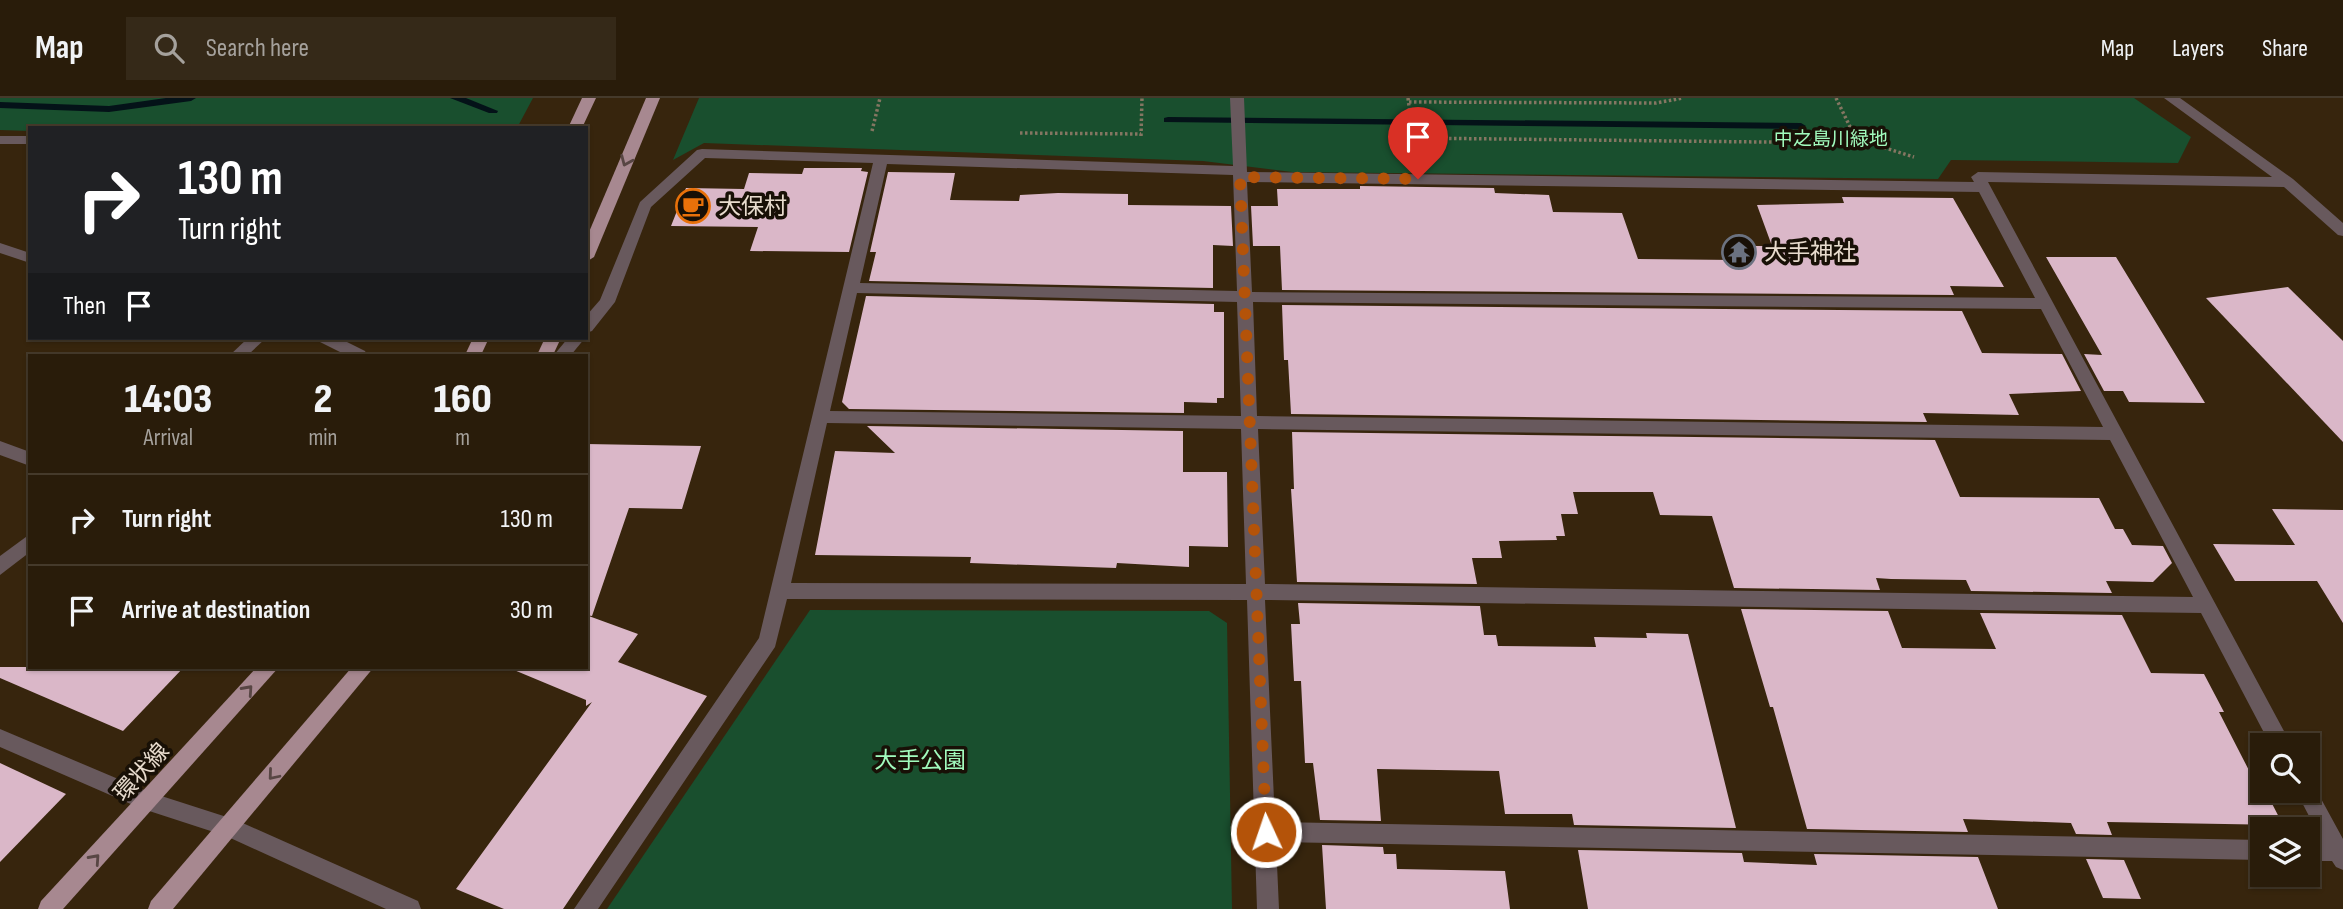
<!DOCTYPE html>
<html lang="en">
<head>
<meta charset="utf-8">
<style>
  :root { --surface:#291c0a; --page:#352918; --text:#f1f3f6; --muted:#a5a19c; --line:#453a2b }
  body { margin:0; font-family:"Sofia Sans Condensed","Noto Sans JP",sans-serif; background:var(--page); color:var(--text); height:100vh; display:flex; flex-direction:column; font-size:26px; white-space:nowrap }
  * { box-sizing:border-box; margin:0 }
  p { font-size:23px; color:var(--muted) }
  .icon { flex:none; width:38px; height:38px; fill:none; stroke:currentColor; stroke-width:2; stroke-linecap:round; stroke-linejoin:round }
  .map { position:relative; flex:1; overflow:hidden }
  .sheet { position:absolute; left:28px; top:256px; width:560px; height:315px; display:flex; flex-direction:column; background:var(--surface); border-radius:0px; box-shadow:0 2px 5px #0004,0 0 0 2px var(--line) }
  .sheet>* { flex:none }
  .banner { position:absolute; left:28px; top:28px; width:560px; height:214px; border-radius:0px; box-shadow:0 2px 5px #0004,0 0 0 2px var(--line); background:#202124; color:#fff; overflow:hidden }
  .tools { position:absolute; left:2250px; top:635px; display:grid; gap:14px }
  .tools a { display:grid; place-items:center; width:70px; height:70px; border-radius:0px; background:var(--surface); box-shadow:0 2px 5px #0004,0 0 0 2px var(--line); font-size:35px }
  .pin { position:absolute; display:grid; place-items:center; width:60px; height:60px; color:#fff; margin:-72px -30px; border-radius:50% 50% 50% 0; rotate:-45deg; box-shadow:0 0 7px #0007 }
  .pin .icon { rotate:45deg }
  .me { position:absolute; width:77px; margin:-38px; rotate:357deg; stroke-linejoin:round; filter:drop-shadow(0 0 5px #0008) }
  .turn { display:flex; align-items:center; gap:24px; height:147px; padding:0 35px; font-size:32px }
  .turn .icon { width:91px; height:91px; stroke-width:2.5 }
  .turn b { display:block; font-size:49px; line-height:60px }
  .then { display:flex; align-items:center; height:66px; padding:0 35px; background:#0003; gap:14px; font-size:26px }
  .eta { display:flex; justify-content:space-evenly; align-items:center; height:119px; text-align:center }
  .eta b { font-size:42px; font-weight:800; line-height:49px }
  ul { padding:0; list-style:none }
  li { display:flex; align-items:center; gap:21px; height:91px; padding:0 35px; border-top:2px solid var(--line) }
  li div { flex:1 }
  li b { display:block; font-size:26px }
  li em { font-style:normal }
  header { display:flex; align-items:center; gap:42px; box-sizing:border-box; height:98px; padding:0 35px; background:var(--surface); border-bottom:2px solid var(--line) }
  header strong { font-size:33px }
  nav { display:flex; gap:38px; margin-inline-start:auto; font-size:24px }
  .search { width:490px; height:63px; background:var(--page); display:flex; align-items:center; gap:18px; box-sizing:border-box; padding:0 24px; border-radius:0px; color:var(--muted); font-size:26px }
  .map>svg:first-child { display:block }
</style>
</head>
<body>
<header>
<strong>Map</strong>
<div class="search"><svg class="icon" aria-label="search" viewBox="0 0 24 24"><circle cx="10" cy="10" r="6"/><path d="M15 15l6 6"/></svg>Search here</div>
<nav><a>Map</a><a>Layers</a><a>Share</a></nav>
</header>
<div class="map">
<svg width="2343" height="811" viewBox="0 0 2343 811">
  <rect width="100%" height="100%" fill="#37250d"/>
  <g fill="#194f2e">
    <polygon points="0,0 533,0 517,30 30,30 30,33 0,32"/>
    <polygon points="699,0 2134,0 2191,39 2178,65 1951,62 1938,81 1292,74 1203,63 704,45 673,62"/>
    <polygon points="810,512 1209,513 1227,525 1232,811 607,811"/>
  </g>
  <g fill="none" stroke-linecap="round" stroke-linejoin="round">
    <g fill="#041218" fill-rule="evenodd">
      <polygon points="166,0 196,0 191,3 109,14 0,10 0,4 109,8"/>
      <polygon points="450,0 466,0 498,13 497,15 489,15"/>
      <polygon points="1168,19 1801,25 1806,28 1801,31 1164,24 1164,20"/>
    </g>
  </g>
  <g fill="#dab7c8">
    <polygon points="804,70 862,70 861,73 868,74 849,154 750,153 758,129 671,128 686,90 744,91 749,75 802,76"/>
    <polygon points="888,74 955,75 950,102 1019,103 1020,97 1058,95 1128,96 1128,107 1231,108 1233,148 1213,147 1213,190 869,183 876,154 870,154"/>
    <polygon points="1360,88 1494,90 1495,95 1549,97 1553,114 1622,115 1638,161 1735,162 1729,148 1772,148 1757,107 1844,105 1842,99 1953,100 2004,189 1950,188 1954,197 1282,192 1280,148 1253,148 1251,108 1278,108 1277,91 1360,91"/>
    <polygon points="2046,159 2116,159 2205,305 2129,304 2123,293 2104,293 2084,256 2102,257"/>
    <polygon points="2288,189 2343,243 2343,344 2206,200"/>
    <polygon points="866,198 1214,206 1214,214 1224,214 1224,300 1217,300 1217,305 1184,304 1184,315 849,311 842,304"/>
    <polygon points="1282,207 1962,213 1982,255 2062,256 2081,293 2009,296 2019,317 1923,315 1927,324 1291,316 1288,262 1284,262"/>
    <polygon points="867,328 1183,333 1183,374 1227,374 1228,449 1189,448 1189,469 1117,465 1116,470 970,465 971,459 815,457 835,353 895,355"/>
    <polygon points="1292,334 1935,342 1960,399 2099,400 2115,431 2123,431 2132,447 2163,448 2172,465 2153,484 2106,483 2112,495 1971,493 1966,482 1891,481 1876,480 1880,492 1734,490 1712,418 1660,417 1653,394 1573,394 1578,416 1561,416 1565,438 1556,438 1557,442 1499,443 1502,460 1472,460 1477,486 1297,484 1291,391 1294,391"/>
    <polygon points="586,346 701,348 682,411 629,410 592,518 586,517"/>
    <polygon points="2272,411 2343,412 2343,525 2317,483 2235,483 2213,446 2295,447"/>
    <polygon points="1298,505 1480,508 1484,537 1496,537 1498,548 1596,549 1594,539 1647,540 1646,535 1688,536 1736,730 1574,727 1572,716 1505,716 1499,673 1377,671 1381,723 1320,722 1313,665 1305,665 1301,583 1294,583 1291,526 1300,526"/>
    <polygon points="1741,511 1888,513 1902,550 1996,551 1980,515 2122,517 2151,575 2204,576 2224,614 2219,614 2257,688 2263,688 2283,727 2107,724 2112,737 2076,736 2071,725 1963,721 1968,734 1807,731 1773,609 1770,609"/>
    <polygon points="586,517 638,536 618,564 707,598 563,811 504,811 456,791 592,604 586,608 586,602 507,569 586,569"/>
    <polygon points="0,569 184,569 123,633 0,580"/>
    <polygon points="0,665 66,696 0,764"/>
    <polygon points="1322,747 1383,749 1384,756 1396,756 1397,771 1505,773 1510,811 1326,811"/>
    <polygon points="1578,752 1742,755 1744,764 1817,767 1814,756 1978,759 1998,811 1588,811"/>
    <polygon points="2086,761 2124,762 2141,801 2103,800"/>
  </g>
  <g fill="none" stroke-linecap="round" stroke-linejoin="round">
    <g stroke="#857662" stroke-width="3.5" stroke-dasharray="2.5 2.5" stroke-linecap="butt">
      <polyline points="1408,0 1415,56"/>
      <polyline points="1836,0 1856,41 1914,59"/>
      <polyline points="1409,4 1656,5 1683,0"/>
      <polyline points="872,33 880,0"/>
      <polyline points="1020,35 1141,36"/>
      <polyline points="1141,38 1142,0"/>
      <polyline points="1414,40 1848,45 1856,41"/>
    </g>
    <g fill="#68595d" fill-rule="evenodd">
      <path d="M1230,0H1244L1247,74L1974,84L1971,79L1978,74L2272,79L2164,0H2180L2293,81L2343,125V138L2338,137L2284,89L1988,84L2292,648H2271L2201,515L1265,502L1275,724L2263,742V762L1276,744L1279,811H1257L1247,502L787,501L775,549L598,811H574L759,540L873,65L705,60L651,109L615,204L592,233L586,235V218L600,202L640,104L697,52L702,51L1233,68ZM887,66L1233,77L1237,193L860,185ZM1247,84L1979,94L2035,200L1252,194ZM857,195L1237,204L1241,318L830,313ZM1253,204L2041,211L2103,329L1257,318ZM827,325L1241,331L1246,486L791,485ZM1258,331L2110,342L2193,499L1265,486Z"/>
      <rect x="0" y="38" width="30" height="8"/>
      <polygon points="0,145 30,155 30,165 0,155"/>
      <polygon points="248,240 266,240 248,257 230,257"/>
      <polygon points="318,240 339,240 365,253 367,257 346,257 320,244"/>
      <polygon points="568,240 585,240 571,257 554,257"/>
      <polygon points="0,343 30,354 30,368 0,357"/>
      <polygon points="30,436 30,454 0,477 0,458"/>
      <polygon points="0,631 149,694 236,722 418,803 421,811 386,811 226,738 140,710 0,649"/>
      <polygon points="2308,684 2313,686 2343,741 2343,772 2336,769 2332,763 2308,763 2308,743 2322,743 2296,693 2308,693"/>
    </g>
    <g fill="#a78890" fill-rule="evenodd">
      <polygon points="582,0 596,0 582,30 568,30"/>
      <polygon points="646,0 660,0 594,159 586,164 586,141"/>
      <polygon points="473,240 489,240 481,257 465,257"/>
      <polygon points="545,240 561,240 553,257 537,257"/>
      <polygon points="257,569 279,569 63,811 38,811 41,803"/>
      <polygon points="352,569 374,569 173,811 148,811 151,803"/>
    </g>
  </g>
  <defs><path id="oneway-chevron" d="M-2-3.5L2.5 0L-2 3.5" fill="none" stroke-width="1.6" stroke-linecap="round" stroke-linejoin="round" transform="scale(1.75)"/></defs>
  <g stroke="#584644">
    <use href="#oneway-chevron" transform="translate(626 63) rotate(113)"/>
    <use href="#oneway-chevron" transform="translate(248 592) rotate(-48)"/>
    <use href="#oneway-chevron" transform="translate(273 677) rotate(130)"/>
    <use href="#oneway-chevron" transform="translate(95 761) rotate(-48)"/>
  </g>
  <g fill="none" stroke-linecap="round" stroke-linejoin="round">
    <polyline stroke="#b45309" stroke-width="12" stroke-dasharray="0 21.6" points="1266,734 1240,79 1418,81"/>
  </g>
  <defs>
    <g id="cafe-ring" transform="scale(1.75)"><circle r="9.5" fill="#181006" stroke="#e8710a" stroke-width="1.5"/><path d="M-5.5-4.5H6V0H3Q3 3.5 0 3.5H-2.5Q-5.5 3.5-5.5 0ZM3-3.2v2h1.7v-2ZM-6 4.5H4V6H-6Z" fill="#e8710a"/></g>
    <g id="temple-ring" transform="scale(1.75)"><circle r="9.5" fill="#181006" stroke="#6b7280" stroke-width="1.5"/><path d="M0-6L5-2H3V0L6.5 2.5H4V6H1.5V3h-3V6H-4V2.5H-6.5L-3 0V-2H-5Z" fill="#6b7280"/></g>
  </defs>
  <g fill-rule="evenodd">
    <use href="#cafe-ring" x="693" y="108"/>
    <use href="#temple-ring" x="1739" y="154"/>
  </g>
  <g text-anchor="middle" stroke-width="7" stroke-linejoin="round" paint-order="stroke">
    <g font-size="19" fill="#a1fbbd" stroke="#181006">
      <text x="1831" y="47">中之島川緑地</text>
    </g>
    <g font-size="23" fill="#e7dbcd" stroke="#181006" text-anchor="start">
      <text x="718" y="116">大保村</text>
      <text x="1764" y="162">大手神社</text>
    </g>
    <g font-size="23" fill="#a1fbbd" stroke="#181006">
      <text x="920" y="670">大手公園</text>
    </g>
    <g font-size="23" fill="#e7dbcd" stroke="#181006">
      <text transform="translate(141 674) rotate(-48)" y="8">環状線</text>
    </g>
  </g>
</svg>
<div class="tools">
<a><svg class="icon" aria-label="search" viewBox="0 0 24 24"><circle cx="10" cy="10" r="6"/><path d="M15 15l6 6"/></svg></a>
<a><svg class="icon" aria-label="layers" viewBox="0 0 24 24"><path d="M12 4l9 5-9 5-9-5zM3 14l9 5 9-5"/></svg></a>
</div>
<div class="pin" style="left:1418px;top:81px;background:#d93025"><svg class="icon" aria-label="arrive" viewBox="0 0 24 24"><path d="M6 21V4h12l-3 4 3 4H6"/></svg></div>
<svg class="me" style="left:1266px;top:734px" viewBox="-20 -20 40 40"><circle r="17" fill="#b45309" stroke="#fff" stroke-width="3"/><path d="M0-11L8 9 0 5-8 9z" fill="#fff"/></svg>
<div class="banner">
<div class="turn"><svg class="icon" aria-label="right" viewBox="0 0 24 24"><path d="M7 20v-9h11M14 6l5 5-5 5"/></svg><div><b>130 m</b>Turn right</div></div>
<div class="then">Then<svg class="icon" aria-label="arrive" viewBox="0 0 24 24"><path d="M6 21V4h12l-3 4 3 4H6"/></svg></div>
</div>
<section class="sheet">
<div class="eta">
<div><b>14:03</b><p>Arrival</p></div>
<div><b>2</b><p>min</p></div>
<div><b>160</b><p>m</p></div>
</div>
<ul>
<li><svg class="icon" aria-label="right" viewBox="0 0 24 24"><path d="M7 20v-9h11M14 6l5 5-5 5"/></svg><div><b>Turn right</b></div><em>130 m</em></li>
<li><svg class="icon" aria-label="arrive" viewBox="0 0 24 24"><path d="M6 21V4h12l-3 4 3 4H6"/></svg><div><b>Arrive at destination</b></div><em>30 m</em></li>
</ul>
</section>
</div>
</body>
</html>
